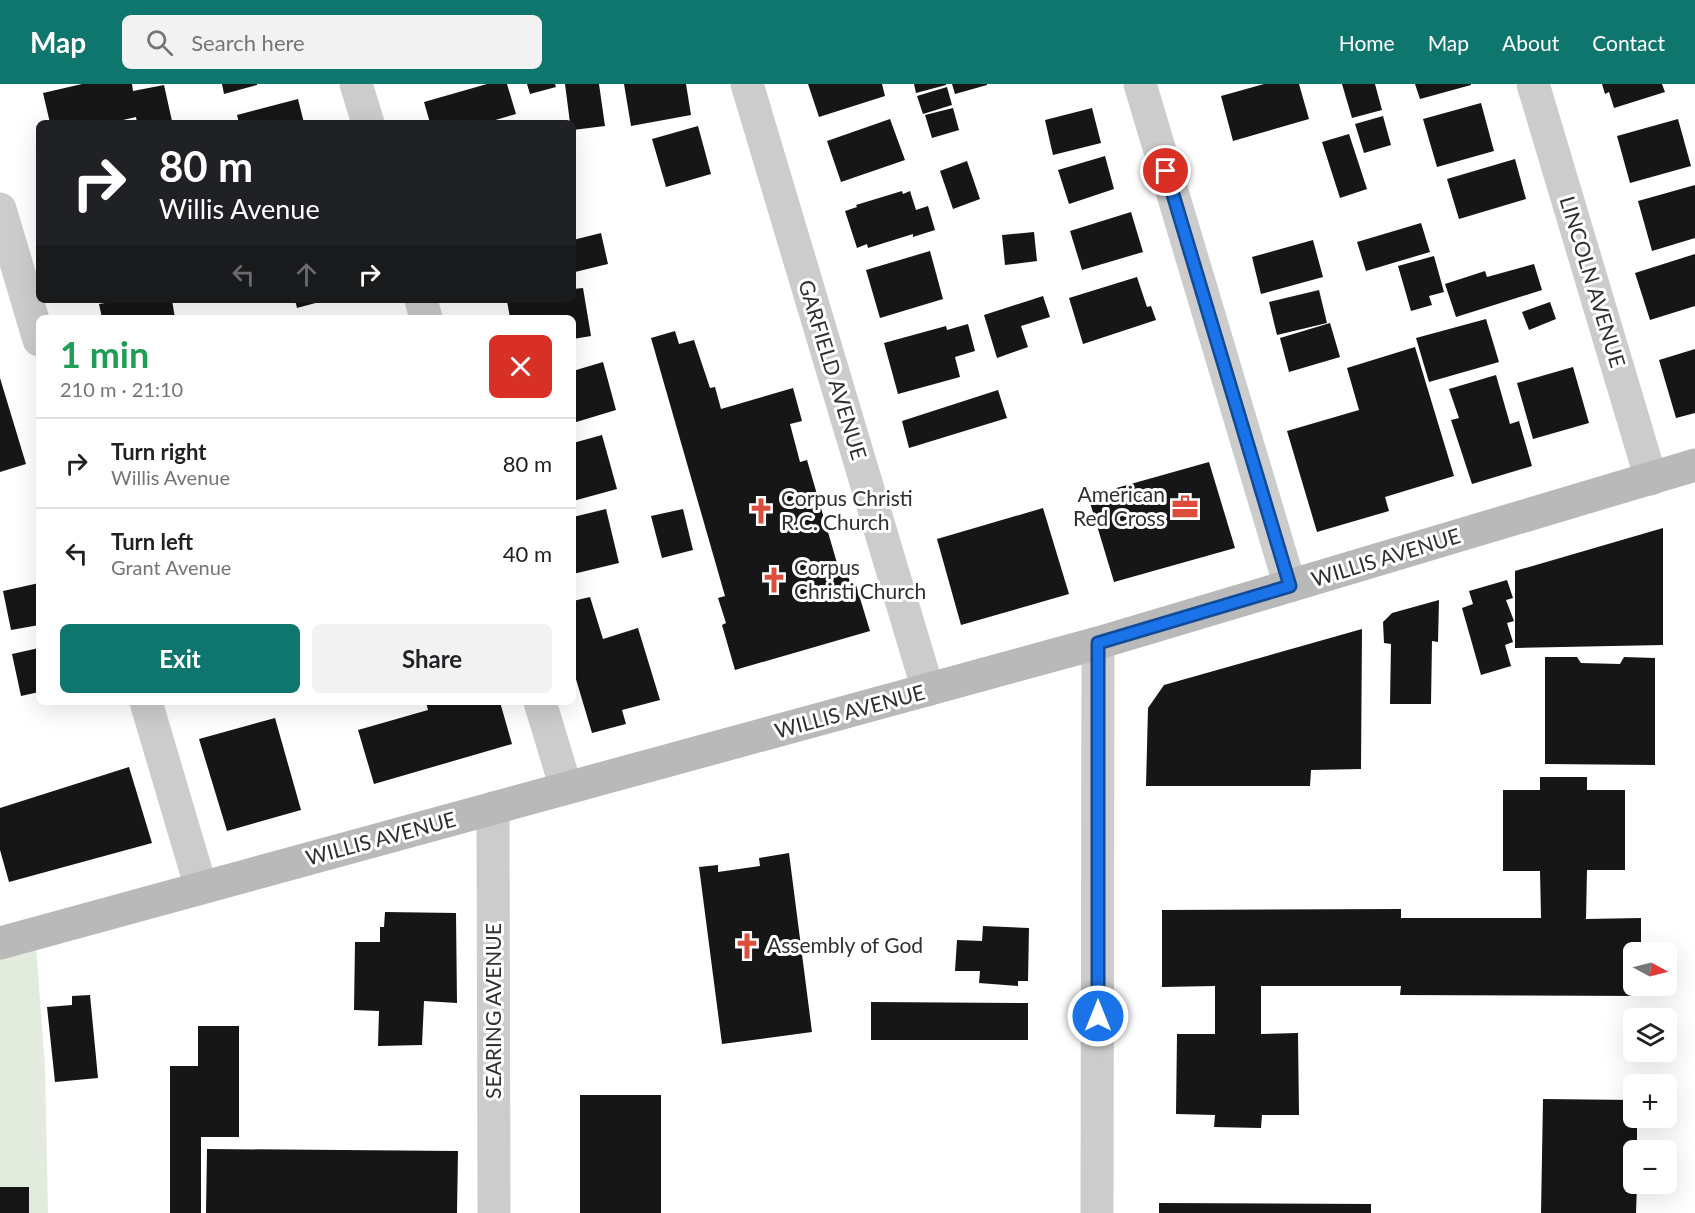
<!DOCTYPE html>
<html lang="en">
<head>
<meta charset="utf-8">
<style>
  :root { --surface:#fff; --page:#f2f2f2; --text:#202124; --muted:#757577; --line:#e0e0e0; --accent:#0f766e }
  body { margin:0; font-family:Lato,sans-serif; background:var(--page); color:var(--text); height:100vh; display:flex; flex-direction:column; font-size:22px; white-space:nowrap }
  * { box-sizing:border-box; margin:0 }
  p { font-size:20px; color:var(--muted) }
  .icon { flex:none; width:33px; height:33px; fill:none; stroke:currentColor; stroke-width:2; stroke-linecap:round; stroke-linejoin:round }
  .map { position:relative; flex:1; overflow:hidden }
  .drawer { position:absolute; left:36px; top:231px; width:540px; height:390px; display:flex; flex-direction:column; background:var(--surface); border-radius:9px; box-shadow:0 6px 24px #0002 }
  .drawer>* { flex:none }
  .top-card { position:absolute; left:36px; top:36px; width:540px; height:183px; border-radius:9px; box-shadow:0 6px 24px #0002; background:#202124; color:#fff; overflow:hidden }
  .needle { width:39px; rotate:97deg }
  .tools { position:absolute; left:1623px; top:858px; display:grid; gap:12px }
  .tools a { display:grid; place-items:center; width:54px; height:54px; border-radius:9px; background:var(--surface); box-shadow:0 6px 24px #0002; font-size:30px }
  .pin { position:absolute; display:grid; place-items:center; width:51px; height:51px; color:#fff; margin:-26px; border:3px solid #fff; border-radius:50%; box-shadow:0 2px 6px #0007 }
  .me { position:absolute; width:66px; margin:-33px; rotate:0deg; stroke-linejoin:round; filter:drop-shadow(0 0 4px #0008) }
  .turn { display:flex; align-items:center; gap:21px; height:126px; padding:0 24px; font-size:27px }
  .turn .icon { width:78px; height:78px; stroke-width:2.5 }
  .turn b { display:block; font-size:42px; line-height:51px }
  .lanes { display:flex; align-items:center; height:57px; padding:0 24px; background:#0003; justify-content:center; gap:30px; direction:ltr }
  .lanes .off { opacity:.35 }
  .round { display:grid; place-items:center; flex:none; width:63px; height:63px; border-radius:9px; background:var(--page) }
  .overview { display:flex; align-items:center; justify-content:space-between; height:102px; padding:0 24px }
  h1 { font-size:36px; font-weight:700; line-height:45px; color:#1e9e55 }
  .primary-button { display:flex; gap:12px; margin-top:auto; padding:12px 24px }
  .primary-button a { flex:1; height:69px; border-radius:9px; background:var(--accent); color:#fff; font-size:24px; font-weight:700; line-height:69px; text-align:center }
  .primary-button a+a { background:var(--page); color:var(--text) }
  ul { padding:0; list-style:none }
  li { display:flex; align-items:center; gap:18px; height:90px; padding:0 24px; border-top:2px solid var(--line) }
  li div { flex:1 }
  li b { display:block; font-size:22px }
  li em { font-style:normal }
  header { display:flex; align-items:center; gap:36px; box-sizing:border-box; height:84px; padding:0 30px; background:var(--accent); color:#fff }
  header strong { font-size:28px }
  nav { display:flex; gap:33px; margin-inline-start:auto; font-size:21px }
  .search { width:420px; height:54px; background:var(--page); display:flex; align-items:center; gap:15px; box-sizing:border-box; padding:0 21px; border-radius:9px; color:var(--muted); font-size:22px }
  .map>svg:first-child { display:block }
</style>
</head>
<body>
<header>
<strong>Map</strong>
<div class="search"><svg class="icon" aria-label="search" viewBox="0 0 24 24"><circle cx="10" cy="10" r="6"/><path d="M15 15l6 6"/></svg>Search here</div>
<nav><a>Home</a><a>Map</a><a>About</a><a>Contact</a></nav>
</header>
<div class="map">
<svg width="1695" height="1129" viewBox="0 0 1695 1129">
  <rect width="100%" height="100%" fill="#fff"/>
  <polygon fill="#e2ebde" points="35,850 45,983 48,1129 0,1129 0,859"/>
  <g fill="#161616">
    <polygon points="82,0 132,0 133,7 164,1 172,37 137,39 136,33 110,39 50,39 43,9"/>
    <polygon points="222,0 257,0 257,1 224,10"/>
    <polygon points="487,0 507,0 516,30 485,39 430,39 424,18"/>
    <polygon points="527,0 555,0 556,3 530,10"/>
    <polygon points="565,0 599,0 605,42 573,46 573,39 570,39"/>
    <polygon points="624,0 686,0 691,31 631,42"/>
    <polygon points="808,0 882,0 885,12 819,33"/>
    <polygon points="914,0 946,0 946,1 916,9"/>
    <polygon points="952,0 987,0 987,1 955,10"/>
    <polygon points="1264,0 1299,0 1309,35 1233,57 1221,12"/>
    <polygon points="1342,0 1375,0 1382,26 1352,34"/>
    <polygon points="1415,0 1471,0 1471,1 1420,15"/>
    <polygon points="1602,0 1662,0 1665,8 1614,24 1609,8 1605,10"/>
    <polygon points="947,3 952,21 923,30 917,12"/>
    <polygon points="298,15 304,39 239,39 237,31"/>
    <polygon points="1481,19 1494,67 1437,83 1423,35"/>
    <polygon points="953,24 959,46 932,54 925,31"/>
    <polygon points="1092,24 1101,59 1053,71 1045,36"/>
    <polygon points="1383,32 1391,61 1364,69 1355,40"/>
    <polygon points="890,35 905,76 841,98 827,57"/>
    <polygon points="1678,35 1691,82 1630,99 1617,52"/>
    <polygon points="698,42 711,90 666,103 652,55"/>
    <polygon points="1349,50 1367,105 1340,114 1322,58"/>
    <polygon points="1105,72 1114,105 1069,120 1058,86"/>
    <polygon points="1515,75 1526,115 1459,135 1447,95"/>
    <polygon points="967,77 980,115 953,125 940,87"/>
    <polygon points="1695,101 1695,154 1652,167 1638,117"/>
    <polygon points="902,107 903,110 910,107 916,126 928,122 935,146 913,153 913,150 868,164 867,160 857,164 845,127 857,123 856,121"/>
    <polygon points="1131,128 1143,168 1082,186 1070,147"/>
    <polygon points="1421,139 1430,168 1366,187 1357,158"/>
    <polygon points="1034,148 1037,177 1005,181 1002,151"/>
    <polygon points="601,149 608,180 575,188 573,156"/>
    <polygon points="1313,156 1323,193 1261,210 1252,173"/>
    <polygon points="930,167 943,215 880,234 866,186"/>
    <polygon points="1695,170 1695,222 1650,236 1635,189"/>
    <polygon points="1434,172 1444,208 1429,212 1432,221 1411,227 1398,182"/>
    <polygon points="1534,180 1542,206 1456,233 1445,200 1485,187 1487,193"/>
    <polygon points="1137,193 1147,223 1151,222 1156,236 1083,260 1069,214"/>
    <polygon points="583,204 591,252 573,255 573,234 510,234 507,217 573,216 573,205"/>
    <polygon points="1319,206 1327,239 1277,251 1269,218"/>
    <polygon points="1043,212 1050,233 1021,242 1028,263 997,274 984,231"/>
    <polygon points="123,216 172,216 175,234 102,234 99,220"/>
    <polygon points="295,216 323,216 323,217 297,224"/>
    <polygon points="1550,218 1556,235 1529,246 1522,228"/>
    <polygon points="1486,235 1499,278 1429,298 1416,254"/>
    <polygon points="1330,239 1340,273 1289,288 1280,254"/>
    <polygon points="968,240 975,267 955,273 960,293 898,310 884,259 946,242 947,246"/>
    <polygon points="675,247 679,260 694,256 710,304 715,303 721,325 793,304 802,337 790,340 800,378 807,376 837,479 844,477 851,502 856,501 870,547 735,586 722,541 726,539 718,514 725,512 651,254"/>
    <polygon points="1415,263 1454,392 1385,413 1389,427 1317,448 1287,347 1359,326 1347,284"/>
    <polygon points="1695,265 1695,329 1676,334 1659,276"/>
    <polygon points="603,278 616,326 573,339 573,287"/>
    <polygon points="1573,283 1589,339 1533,355 1517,299"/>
    <polygon points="1496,291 1510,340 1519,337 1532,382 1472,400 1451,336 1459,334 1449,305"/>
    <polygon points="0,294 26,380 0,388"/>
    <polygon points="998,306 1007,334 909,364 902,337"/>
    <polygon points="602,351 617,405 573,417 573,359"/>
    <polygon points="1209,378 1235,464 1114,498 1088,412"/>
    <polygon points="1043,424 1069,510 961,541 937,455"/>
    <polygon points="606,425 619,479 573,490 573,433"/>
    <polygon points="683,425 693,466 662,474 651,432"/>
    <polygon points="1663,444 1663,561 1515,564 1515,487"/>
    <polygon points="1507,496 1513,514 1506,516 1514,537 1507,539 1513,558 1505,561 1511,582 1481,591 1462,524 1473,520 1469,507"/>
    <polygon points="39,499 39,541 11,546 3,507"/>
    <polygon points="590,513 603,555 638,544 660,616 622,626 626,640 592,649 573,585 573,517"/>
    <polygon points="1439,516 1438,558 1432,557 1431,620 1390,620 1391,560 1384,559 1383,538 1392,529"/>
    <polygon points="1362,545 1361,685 1311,686 1310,702 1146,702 1148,624 1164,601"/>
    <polygon points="39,564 39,608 21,612 12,570"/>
    <polygon points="1545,573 1577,573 1581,579 1620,580 1624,573 1655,574 1655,681 1545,680"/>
    <polygon points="426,618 500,618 512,660 374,700 358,646 428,626"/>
    <polygon points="275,634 301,726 227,747 199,655"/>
    <polygon points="129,683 152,759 9,798 0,766 0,724"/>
    <polygon points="1540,693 1587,693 1587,706 1625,706 1625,786 1587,786 1586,835 1641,834 1641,868 1634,868 1634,902 1641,902 1641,912 1400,911 1401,902 1261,902 1261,950 1298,949 1299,1031 1262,1031 1261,1044 1214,1043 1215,1031 1176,1030 1177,950 1215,950 1215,902 1162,903 1162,826 1401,825 1401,834 1541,834 1540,787 1503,787 1503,706 1540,706"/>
    <polygon points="789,769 812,948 722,960 699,783 718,781 718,788 760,782 759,774"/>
    <polygon points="385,828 456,829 457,919 424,917 422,961 378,962 379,927 354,926 355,858 380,858 380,843 384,843"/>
    <polygon points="983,842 1029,844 1028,897 1018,897 1018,902 979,899 980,887 955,887 957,856 982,857"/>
    <polygon points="90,911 98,994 55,998 47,923 72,921 72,912"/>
    <polygon points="871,918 1028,919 1028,956 871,956"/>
    <polygon points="198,942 239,942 239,1053 201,1053 201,1129 170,1129 170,982 198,982"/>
    <rect x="580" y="1011" width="81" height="118"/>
    <polygon points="1543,1015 1634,1016 1634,1034 1637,1034 1637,1066 1634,1066 1634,1100 1637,1100 1636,1129 1541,1129"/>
    <polygon points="207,1065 458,1067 457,1129 206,1129"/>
    <rect x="0" y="1103" width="29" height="26"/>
    <polygon points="1159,1119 1371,1120 1371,1129 1159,1129"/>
  </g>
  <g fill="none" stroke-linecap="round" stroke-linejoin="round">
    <g stroke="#ccc" stroke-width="33">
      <polyline points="356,0 368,39"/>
      <polyline points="747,0 928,606"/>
      <polyline points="1140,0 1290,502"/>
      <polyline points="1533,0 1651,395"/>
      <polyline points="0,125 39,256"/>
      <polyline points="421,216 426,234"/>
      <polyline points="146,618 201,804"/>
      <polyline points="540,618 566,704"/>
      <polyline points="493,724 494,1129"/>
      <polyline points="1097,1129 1098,559"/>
    </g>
    <polyline stroke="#b9b9b9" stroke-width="33" points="0,859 1098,559 1695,381"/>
  </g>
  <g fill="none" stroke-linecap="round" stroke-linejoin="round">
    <g stroke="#114b97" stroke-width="15">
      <polyline id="route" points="1098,932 1098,559 1290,502 1166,87"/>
    </g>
    <use href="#route" stroke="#1a73e8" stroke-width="10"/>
  </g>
  <defs>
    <g id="office-bare" transform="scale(2.07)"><path d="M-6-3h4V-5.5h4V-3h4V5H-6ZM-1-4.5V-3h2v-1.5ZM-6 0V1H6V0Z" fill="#dd4d3b" stroke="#fff" stroke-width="2.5" paint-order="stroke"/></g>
    <g id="church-bare" transform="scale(2.07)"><path d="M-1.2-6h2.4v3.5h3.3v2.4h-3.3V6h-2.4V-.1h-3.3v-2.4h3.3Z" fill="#dd4d3b" stroke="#fff" stroke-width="2.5" paint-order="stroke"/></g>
  </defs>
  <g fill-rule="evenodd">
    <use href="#office-bare" x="1185" y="423"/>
    <use href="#church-bare" x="761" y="427"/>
    <use href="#church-bare" x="774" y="496"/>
    <use href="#church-bare" x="747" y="862"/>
  </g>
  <g text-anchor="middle" stroke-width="6" stroke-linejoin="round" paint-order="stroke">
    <g font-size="21" fill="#2f2f2f" stroke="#fff">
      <text transform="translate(1592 198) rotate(73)" y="7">LINCOLN AVENUE</text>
      <text transform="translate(832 286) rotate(73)" y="7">GARFIELD AVENUE</text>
      <text transform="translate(1386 474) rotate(-17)" y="7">WILLIS AVENUE</text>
      <text transform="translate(850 628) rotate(-15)" y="7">WILLIS AVENUE</text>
      <text transform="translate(381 755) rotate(-15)" y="7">WILLIS AVENUE</text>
      <text transform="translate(494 927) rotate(-90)" y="7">SEARING AVENUE</text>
    </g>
    <g font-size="21" fill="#2f2f2f" stroke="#fff" text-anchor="start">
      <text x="1165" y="418" text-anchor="end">American<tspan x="1165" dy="24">Red Cross</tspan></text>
      <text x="781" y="422">Corpus Christi<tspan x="781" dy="24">R.C. Church</tspan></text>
      <text x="794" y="491">Corpus<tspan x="794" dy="24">Christi Church</tspan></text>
      <text x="767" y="869">Assembly of God</text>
    </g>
  </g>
</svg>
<div class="tools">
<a><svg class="needle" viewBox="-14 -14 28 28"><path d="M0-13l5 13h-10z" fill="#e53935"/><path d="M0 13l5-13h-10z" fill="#757577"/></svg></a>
<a><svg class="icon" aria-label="layers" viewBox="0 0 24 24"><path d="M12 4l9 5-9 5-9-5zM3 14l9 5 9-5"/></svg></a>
<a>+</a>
<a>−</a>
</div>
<div class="pin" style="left:1166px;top:87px;background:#d93025"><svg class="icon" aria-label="arrive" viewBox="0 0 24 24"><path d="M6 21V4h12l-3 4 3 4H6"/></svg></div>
<svg class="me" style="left:1098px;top:932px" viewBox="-20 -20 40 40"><circle r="17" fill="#1a73e8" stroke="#fff" stroke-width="3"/><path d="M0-11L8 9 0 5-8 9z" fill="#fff"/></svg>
<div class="top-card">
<div class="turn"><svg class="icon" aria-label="right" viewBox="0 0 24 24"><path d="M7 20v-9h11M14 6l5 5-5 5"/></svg><div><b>80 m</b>Willis Avenue</div></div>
<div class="lanes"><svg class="icon off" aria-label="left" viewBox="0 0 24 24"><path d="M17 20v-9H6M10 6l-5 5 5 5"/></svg><svg class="icon off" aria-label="ahead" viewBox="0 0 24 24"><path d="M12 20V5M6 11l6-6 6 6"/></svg><svg class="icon" aria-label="right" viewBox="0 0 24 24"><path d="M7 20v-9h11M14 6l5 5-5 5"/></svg></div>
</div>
<section class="drawer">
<div class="overview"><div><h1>1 min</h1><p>210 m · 21:10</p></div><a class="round" style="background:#d93025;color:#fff"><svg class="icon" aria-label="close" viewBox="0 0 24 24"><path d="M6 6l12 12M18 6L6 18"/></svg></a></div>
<ul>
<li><svg class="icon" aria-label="right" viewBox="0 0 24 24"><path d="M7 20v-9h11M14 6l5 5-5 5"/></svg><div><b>Turn right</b><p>Willis Avenue</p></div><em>80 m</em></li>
<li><svg class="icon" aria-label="left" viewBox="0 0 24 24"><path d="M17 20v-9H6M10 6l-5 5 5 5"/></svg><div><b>Turn left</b><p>Grant Avenue</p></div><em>40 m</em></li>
</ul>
<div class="primary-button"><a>Exit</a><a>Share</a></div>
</section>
</div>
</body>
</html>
